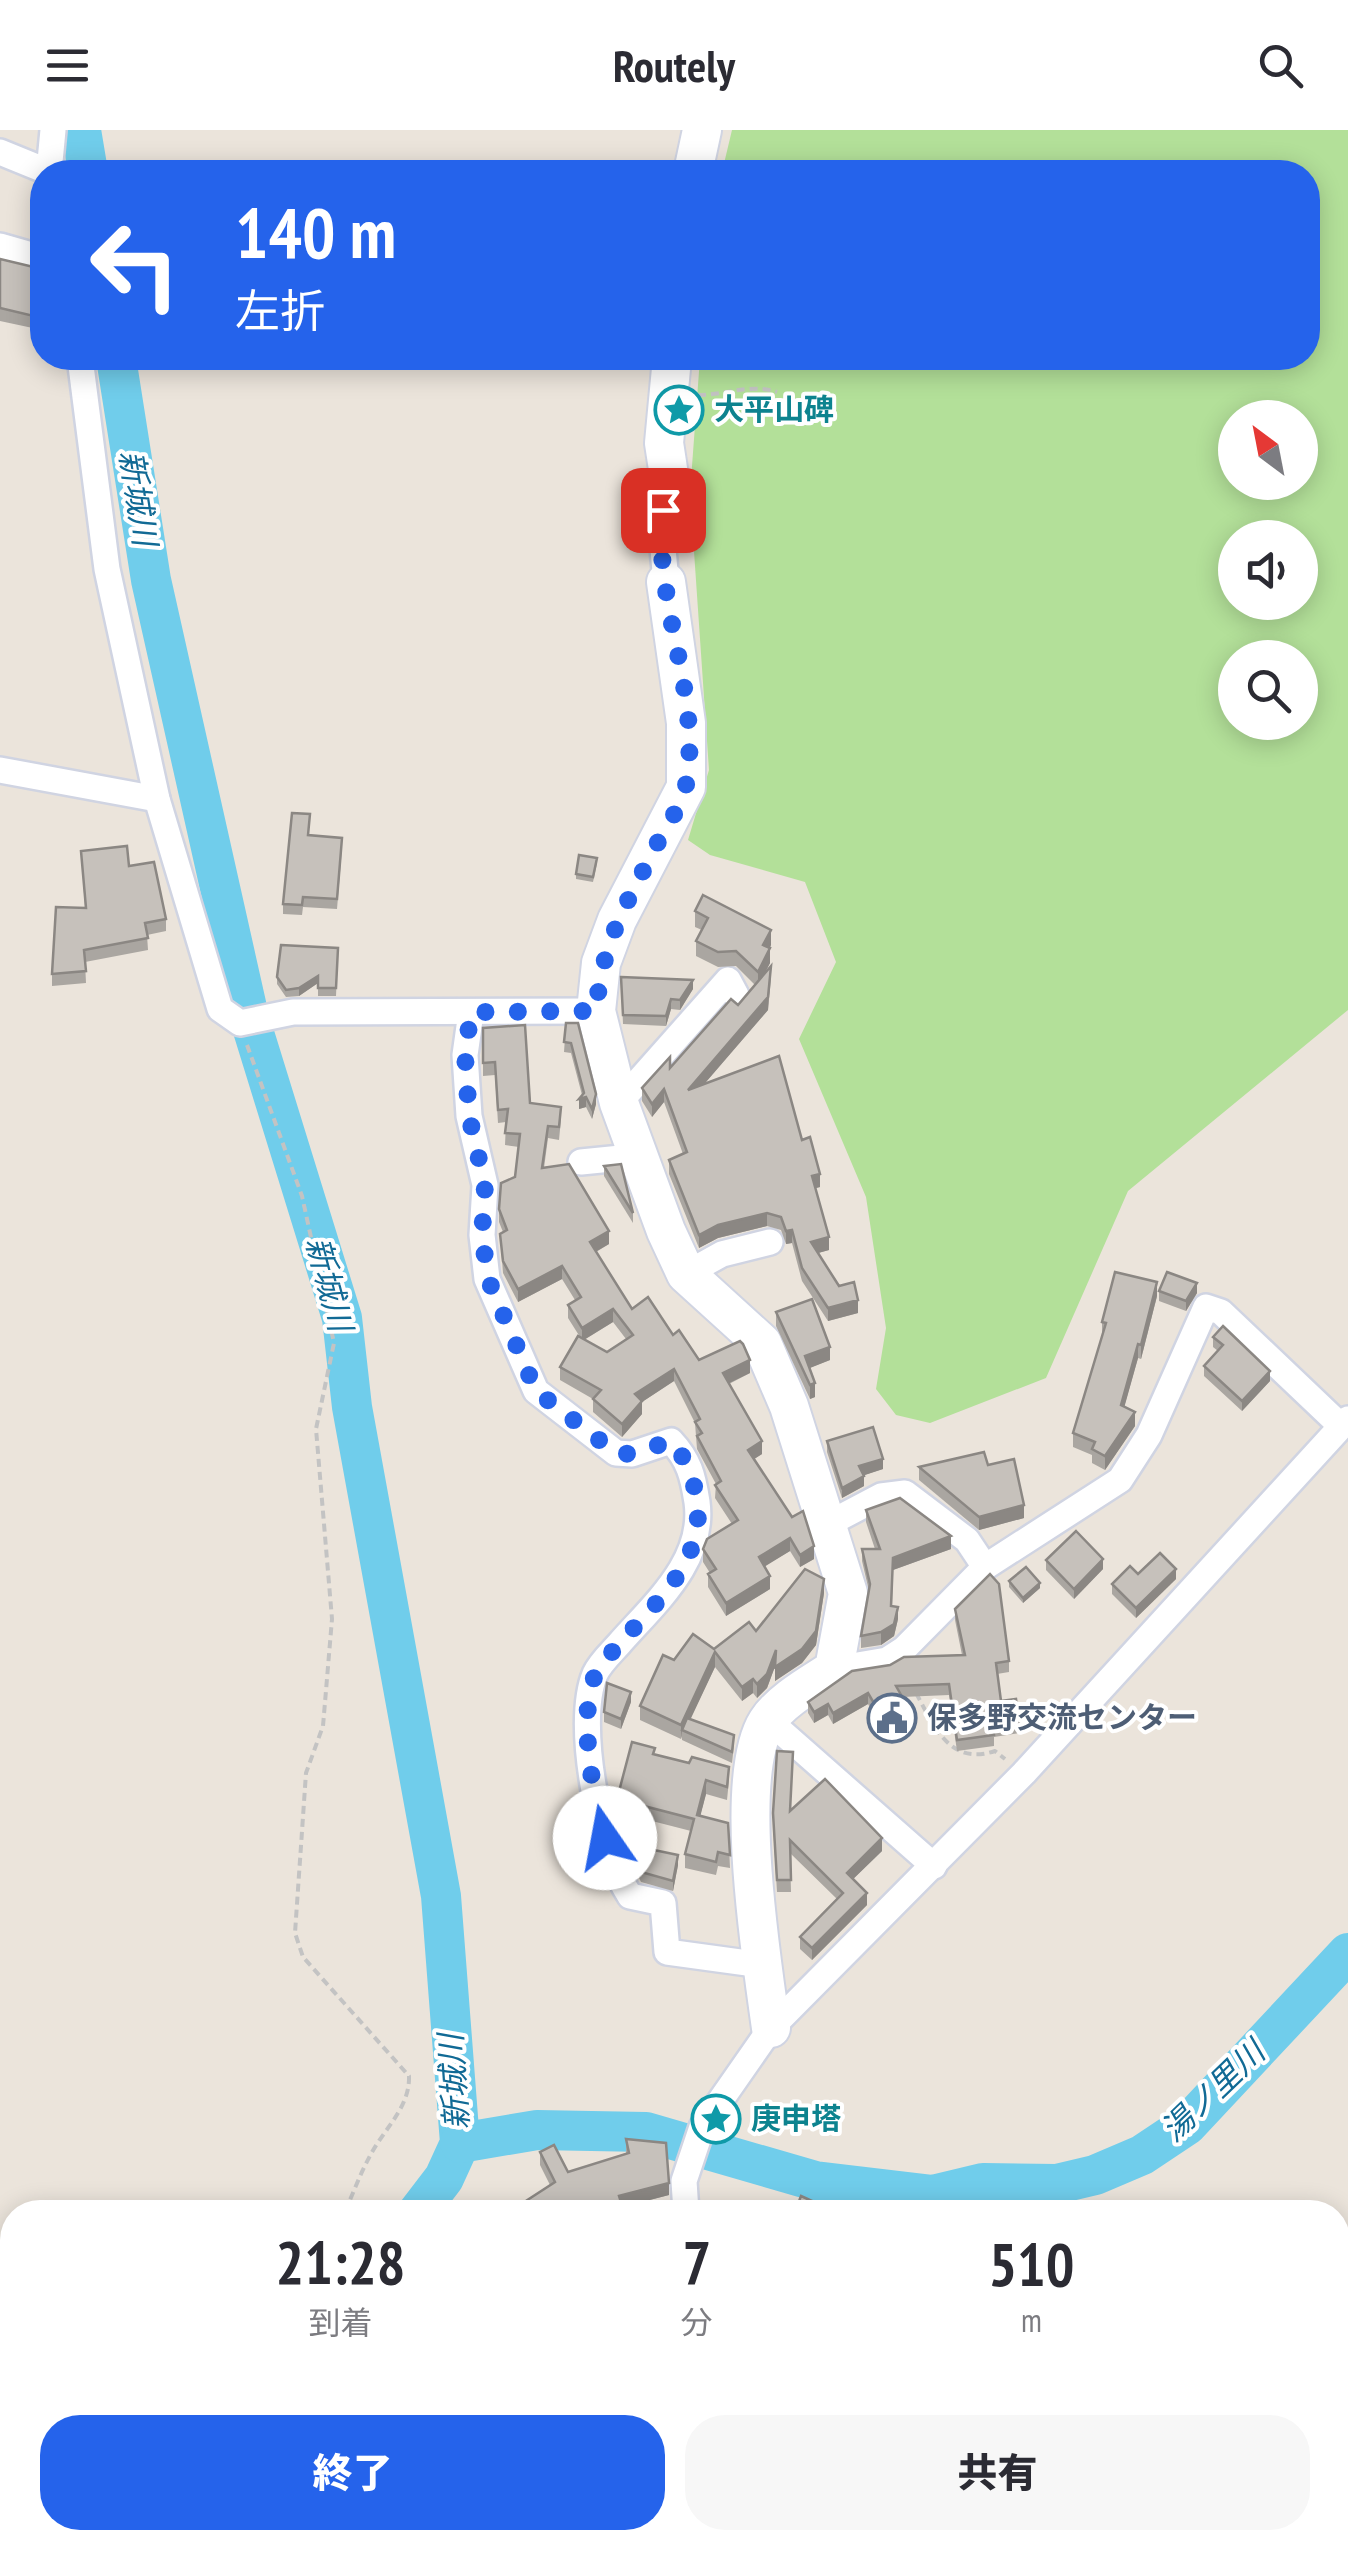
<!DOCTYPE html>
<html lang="ja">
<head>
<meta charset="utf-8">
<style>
  :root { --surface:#fff; --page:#f7f7f7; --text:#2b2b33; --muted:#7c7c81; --accent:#2563eb }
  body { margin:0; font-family:"PT Sans Narrow","Noto Sans JP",sans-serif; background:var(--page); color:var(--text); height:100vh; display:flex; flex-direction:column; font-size:38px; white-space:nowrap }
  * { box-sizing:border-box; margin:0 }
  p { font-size:32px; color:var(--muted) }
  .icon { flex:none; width:55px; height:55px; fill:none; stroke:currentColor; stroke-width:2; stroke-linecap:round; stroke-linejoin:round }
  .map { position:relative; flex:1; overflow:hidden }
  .details { position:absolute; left:0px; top:2070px; width:1350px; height:350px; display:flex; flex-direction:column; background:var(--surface); border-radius:40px 40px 0 0; box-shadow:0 5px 25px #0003 }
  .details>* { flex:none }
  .hud { position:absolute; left:30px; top:30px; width:1290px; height:210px; border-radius:40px; box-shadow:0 5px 25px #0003; background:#2563eb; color:#fff; overflow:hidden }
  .needle { width:65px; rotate:328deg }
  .controls { position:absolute; left:1218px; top:270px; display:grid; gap:20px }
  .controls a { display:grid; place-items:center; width:100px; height:100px; border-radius:50%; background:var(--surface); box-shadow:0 5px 25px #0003; font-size:50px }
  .pin { position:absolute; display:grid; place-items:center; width:85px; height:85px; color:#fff; margin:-42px; border-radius:20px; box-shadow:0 5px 15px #0006 }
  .me { position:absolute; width:110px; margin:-55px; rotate:348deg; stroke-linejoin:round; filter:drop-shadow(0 0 8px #0008) }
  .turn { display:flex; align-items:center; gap:35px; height:210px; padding:0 40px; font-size:45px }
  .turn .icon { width:130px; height:130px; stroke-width:2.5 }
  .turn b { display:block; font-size:70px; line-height:85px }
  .eta { display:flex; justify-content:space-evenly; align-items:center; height:170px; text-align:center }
  .eta b { font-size:60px; font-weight:800; line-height:70px }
  .button { display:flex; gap:20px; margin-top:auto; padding:20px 40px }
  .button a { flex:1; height:115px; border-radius:40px; background:var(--accent); color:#fff; font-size:40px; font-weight:800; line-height:115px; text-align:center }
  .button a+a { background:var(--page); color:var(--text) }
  header { display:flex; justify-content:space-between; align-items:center; height:130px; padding:0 40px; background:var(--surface); font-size:45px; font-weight:800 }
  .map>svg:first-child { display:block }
</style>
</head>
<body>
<header><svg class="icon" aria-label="menu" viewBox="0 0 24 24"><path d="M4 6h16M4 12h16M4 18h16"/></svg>Routely<svg class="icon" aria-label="search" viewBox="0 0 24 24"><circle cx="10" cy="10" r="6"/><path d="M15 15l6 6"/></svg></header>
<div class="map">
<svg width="1348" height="2420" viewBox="0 0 1348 2420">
  <rect width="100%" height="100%" fill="#ebe4db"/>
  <g fill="#b3e099" fill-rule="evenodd">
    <path d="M732,0H1348V880L1128,1061L1046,1248L930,1293L896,1285L876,1259L886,1198L866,1067L799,909L836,832L805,752L710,725L688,710L709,640L690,363L700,228H1308V42H722ZM1235,288H1300V352H1235ZM1235,408H1300V472H1235ZM1235,528H1300V592H1235Z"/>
    <polygon points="1348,2271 1348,2420 1228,2420 1234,2408 1338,2408 1338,2275"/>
  </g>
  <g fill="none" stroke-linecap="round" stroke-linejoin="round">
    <g stroke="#70cdeb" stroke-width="40">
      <polyline points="81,0 88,42"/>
      <polyline points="116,228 151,450 249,887 342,1188 352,1277 441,1766 460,2013 444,2048 418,2082"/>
      <polyline points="460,2013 537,2000 646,2002 815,2051 933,2065 983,2053 1057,2054 1095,2045 1142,2025 1187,1995 1348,1823"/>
      <polyline points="166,2420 175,2408"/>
    </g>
    <g stroke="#d0d4e2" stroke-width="30">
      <g id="street">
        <polyline points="0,22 49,42"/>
        <polyline points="49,42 53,0"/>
        <polyline points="0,116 42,128"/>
        <polyline points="80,228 107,439 157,669 220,879 240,893 293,882 596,881"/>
        <polyline points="666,452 661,397 670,352"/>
        <polyline points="0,640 157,669"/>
        <path d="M471,882L465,925L469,986L485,1055L482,1105L487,1149L536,1261L616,1323L632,1324L671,1311C689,1330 693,1346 697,1372C705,1431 655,1473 619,1514C611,1523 600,1533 595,1544C574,1594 600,1721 630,1766L663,1773L667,1822L762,1835"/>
        <polyline points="619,973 728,850 736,865"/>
        <polyline points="581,1032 641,1026"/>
        <polyline points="686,1144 722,1124 770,1112"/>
        <polyline points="826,1395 881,1366 905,1363 967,1410 985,1437"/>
        <polyline points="834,1539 887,1530 904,1519 985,1437 1120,1350 1149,1305 1206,1177 1221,1182 1341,1296"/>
        <polyline points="768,1590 934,1736"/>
        <polyline points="686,2082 684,2051 702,1997 771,1898 1024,1643 1348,1289"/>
        <polyline points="462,2408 465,2420"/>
        <polyline points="706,2420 713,2408"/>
      </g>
    </g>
    <g stroke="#d0d4e2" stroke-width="42">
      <g id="secondary">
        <polyline points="693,42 702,0"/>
        <polyline points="670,352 664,313 672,228"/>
        <path d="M666,452L686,593V657L617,790L601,833L596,881L619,973L666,1101L686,1144L762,1213L789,1276L848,1463L834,1539C813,1553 781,1570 767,1592C732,1647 762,1832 771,1898"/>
        <polyline points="360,2420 369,2408"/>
      </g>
    </g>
    <g stroke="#c3c3c3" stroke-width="4" stroke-dasharray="8 5" stroke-linecap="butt">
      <path d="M698,265C725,265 752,253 777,262"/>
      <path d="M247,915L302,1066L334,1213L316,1299L332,1489L323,1596L306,1643L295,1803L303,1827L409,1946C410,1977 385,1998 371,2024C361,2042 353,2063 345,2082"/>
      <path d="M916,1563C935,1598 950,1636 995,1621L1005,1629"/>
      <polyline points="1338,2096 1348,2095"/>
      <polyline points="0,2368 12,2388"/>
      <polyline points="25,2408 33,2420"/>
      <polyline points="1030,2420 1035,2408"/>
    </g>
    <use href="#street" stroke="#fff" stroke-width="25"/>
    <use href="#secondary" stroke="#fff" stroke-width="38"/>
  </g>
  <g fill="#aaa6a1" fill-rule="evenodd">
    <polygon points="0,129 42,139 42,200 0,191"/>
    <polygon points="309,705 342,718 337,779 303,777 302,785 283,784 283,774"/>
    <polygon points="81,721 129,736 166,789 166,801 147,805 148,820 85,832 86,853 52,856 52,844 85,778"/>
    <polygon points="597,733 593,752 576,749 576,744"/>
    <polygon points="695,781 771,815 770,818 770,833 764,844 771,849 768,880 704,954 802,1010 820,1057 816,1058 829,1120 818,1123 858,1183 828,1191 802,1151 792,1113 786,1114 781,1100 767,1096 718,1108 699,1118 669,1044 669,1030 683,1024 664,972 652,987 642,971 642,958 670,938 738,875 755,855 736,836 718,837 696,826 696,811 702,800 695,797"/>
    <polygon points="338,818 336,866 318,866 318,853 299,866 286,867 277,854 277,847"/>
    <polygon points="621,847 693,859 680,880 671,879 666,896 623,894"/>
    <polygon points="566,893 596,974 592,989 586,977 579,979 582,965 571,923 564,922"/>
    <path d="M483,898L530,973L561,989L559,1010L548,1008L544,1038L609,1114L596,1122L632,1179L673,1205L699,1230L750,1243L729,1254L762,1324L754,1329L814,1429L800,1437L790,1421L764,1436L770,1459L726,1486L708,1457V1444L710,1443L703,1432V1419L732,1394L715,1368L716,1354L697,1319L695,1293L674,1251L642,1272V1284L622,1307L593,1282V1269L560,1250V1237L580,1207L568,1188V1175L575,1170L562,1149L518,1172L503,1143L500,1104L503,1102L499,1092V1079L515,1047L519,1017L505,1015L506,992L498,993L495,945L483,946ZM613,1192L626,1209L607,1222L584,1210Z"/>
    <polygon points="604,1036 633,1083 633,1093 604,1046"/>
    <polygon points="1159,1161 1197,1163 1186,1181 1159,1171"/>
    <polygon points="1157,1166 1141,1229 1138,1228 1124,1277 1135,1296 1105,1340 1092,1333 1092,1325 1073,1317 1073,1303 1102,1205 1102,1192"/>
    <polygon points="776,1182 830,1230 809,1238 815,1267 810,1269 776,1196"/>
    <polygon points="1213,1207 1270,1251 1242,1281 1204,1246 1204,1236 1218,1221 1213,1217"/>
    <polygon points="827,1311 883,1339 864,1345 864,1356 842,1368 827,1322"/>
    <polygon points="988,1335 1024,1388 979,1400 919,1350 919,1337"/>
    <polygon points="866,1380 951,1419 893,1440 892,1476 898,1489 894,1506 881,1515 861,1518 861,1506 869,1461 862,1431 862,1419 875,1419 866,1392"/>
    <polygon points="1046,1430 1103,1439 1074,1469 1046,1440"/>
    <polygon points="1138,1444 1176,1449 1136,1488 1112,1464 1112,1454"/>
    <polygon points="1009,1451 1040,1458 1023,1473 1009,1457"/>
    <polygon points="824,1463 816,1515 802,1533 775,1551 775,1536 767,1558 757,1568 753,1563 742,1571 715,1537 690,1589 734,1615 732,1633 682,1610 682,1606 681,1609 640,1590 640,1576 674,1530 714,1519 756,1501"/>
    <polygon points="955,1479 1009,1531 1009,1542 997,1544 1001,1571 1019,1592 1019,1603 994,1607 994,1616 957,1621 949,1565 902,1567 913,1597 889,1611 868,1574 833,1594 828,1585 814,1593 808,1583 808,1572 962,1525 955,1490"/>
    <polygon points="631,1572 621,1599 604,1592 604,1582"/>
    <polygon points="655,1624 729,1650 727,1670 706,1664 700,1686 728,1693 730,1738 718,1736 716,1745 685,1738 685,1724 691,1701 617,1682 617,1669"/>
    <polygon points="791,1680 882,1721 853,1749 867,1775 812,1830 800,1819 800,1807 837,1769 790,1723 791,1762 777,1762 773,1695"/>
    <polygon points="630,1715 678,1735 673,1761 641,1752 629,1727"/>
    <polygon points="626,2009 669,2065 622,2077 624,2082 515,2082 515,2078 550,2055 540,2035 540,2022 568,2042 626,2024"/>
    <polygon points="30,2408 85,2408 85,2417 81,2420 39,2420"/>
    <polygon points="486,2408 585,2408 585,2420 488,2420"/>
  </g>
  <g fill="#8b8783">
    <polygon points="771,800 771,815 763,830 763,815"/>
    <polygon points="770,818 770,833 758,857 758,842"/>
    <polygon points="771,836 768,880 688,973 688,960"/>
    <polygon points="318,846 318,853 299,866 299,858"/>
    <polygon points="693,850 693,859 680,880 680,870"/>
    <polygon points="671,869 671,879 666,896 666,886"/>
    <polygon points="664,959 664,972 652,987 652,974"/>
    <polygon points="596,964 596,974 592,989 592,979"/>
    <polygon points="586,967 586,977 579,979 579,969"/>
    <polygon points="820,1044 820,1057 812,1059 812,1046"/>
    <polygon points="767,1083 767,1096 718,1108 699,1118 699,1105 718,1095"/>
    <polygon points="792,1100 792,1113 786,1114 786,1101"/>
    <polygon points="609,1101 609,1114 590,1125 590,1112"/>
    <polygon points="829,1107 829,1120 811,1125 811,1112"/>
    <polygon points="562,1136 562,1149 518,1172 518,1159"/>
    <polygon points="1157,1152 1157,1166 1141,1229 1141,1215"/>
    <polygon points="1197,1153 1197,1163 1186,1181 1186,1171"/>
    <polygon points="858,1170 858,1183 828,1191 828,1178"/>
    <polygon points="613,1179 613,1192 582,1211 582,1198"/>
    <polygon points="1138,1214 1138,1228 1121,1289 1121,1275"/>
    <polygon points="830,1217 830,1230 805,1240 805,1226"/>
    <polygon points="750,1230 750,1243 723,1256 723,1243"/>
    <polygon points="674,1239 674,1251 642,1272 642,1284 622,1307 622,1294 635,1264"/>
    <polygon points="1270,1241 1270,1251 1242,1281 1242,1271"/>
    <polygon points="815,1253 815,1267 810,1269 810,1255"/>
    <polygon points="1135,1282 1135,1296 1105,1340 1105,1326"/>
    <polygon points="762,1311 762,1324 748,1333 748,1320"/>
    <polygon points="883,1329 883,1339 859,1347 859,1336"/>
    <polygon points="864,1346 864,1356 842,1368 842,1358"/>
    <polygon points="1024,1375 1024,1388 979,1400 979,1387"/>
    <polygon points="951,1406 951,1419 893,1440 893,1428"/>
    <polygon points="790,1408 790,1421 759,1440 759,1427"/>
    <polygon points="814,1416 814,1429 800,1437 800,1425"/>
    <polygon points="1103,1429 1103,1439 1074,1469 1074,1459"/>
    <polygon points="1176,1439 1176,1449 1136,1488 1136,1478"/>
    <polygon points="770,1446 770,1459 726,1486 726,1473"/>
    <polygon points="824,1449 824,1463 816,1515 802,1533 775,1551 775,1537"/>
    <polygon points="1040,1453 1040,1458 1023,1473 1023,1468"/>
    <polygon points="898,1477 898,1489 894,1506 881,1515 881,1502"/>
    <polygon points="776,1520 776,1534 767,1558 757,1568 757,1554"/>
    <polygon points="715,1522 715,1537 685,1601 682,1600 681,1609 681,1595"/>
    <polygon points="753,1549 753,1563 742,1571 742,1557"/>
    <polygon points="631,1562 631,1572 621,1599 621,1589"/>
    <polygon points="868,1563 868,1574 833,1594 833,1583"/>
    <polygon points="828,1574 828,1585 814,1593 814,1582"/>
    <polygon points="913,1586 913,1597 889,1611 889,1599"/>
    <polygon points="706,1650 706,1664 697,1699 697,1685"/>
    <polygon points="882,1708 882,1721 847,1755 847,1743"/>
    <polygon points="678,1725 678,1735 673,1761 673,1751"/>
    <polygon points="867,1763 867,1775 812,1830 812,1818"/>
    <polygon points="669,2053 669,2065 619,2078 619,2066"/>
    <polygon points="85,2408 85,2417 81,2420 67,2420"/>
    <polygon points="259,2408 267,2408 258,2420 250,2420"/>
    <polygon points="680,2408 688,2408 680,2420 672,2420"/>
  </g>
  <g fill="#c6c1bb" stroke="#8b8783" stroke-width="2.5">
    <polygon points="0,129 42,139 42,188 0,178"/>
    <polygon points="292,683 310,684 308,705 342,708 337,769 303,767 302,775 283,774"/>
    <polygon points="127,716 129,736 154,732 166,789 145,793 148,808 84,820 86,841 52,844 56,777 86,778 81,721"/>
    <polygon points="579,725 597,728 593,747 576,744"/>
    <polygon points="703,765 771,800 763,815 770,818 758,842 736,821 718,822 696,811 708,788 695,781"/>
    <polygon points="281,815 338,818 336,858 318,858 318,846 299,858 286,860 277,847"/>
    <polygon points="771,836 768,867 688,960 779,926 802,1010 810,1007 820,1044 812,1046 829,1107 811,1112 839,1156 854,1152 858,1170 828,1178 802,1138 792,1100 786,1101 781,1087 767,1083 718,1095 699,1105 669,1030 687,1022 664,959 652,974 642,958 670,927 670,938 731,869 738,875"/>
    <polygon points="621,847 693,850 680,870 671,869 666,886 623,885"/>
    <polygon points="566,893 578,893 596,964 592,979 586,967 579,969 584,963 571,913 564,912"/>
    <polygon points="525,895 530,973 561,977 559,997 548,996 542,1038 569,1034 609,1101 590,1112 632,1179 648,1167 673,1205 679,1200 699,1230 740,1211 743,1214 750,1230 723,1243 762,1311 748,1320 792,1387 803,1381 814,1416 800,1425 790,1408 759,1427 770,1446 726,1473 708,1444 716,1439 703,1419 707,1409 738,1390 715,1355 721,1351 697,1306 702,1303 695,1292 700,1289 674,1239 635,1264 642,1271 622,1294 593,1269 601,1260 560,1237 578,1206 607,1222 633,1205 613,1179 582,1198 568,1175 581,1167 562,1136 518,1159 503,1131 500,1104 507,1100 499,1079 501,1053 515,1047 520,1004 505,1003 508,979 498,980 495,932 483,933 483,898"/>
    <polygon points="621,1034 633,1083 604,1036"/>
    <polygon points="1115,1142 1157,1152 1141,1215 1138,1214 1121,1275 1135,1282 1105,1326 1092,1319 1095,1312 1073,1303 1106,1193 1102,1192"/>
    <polygon points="1167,1142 1197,1153 1186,1171 1159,1161"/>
    <polygon points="812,1169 830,1217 805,1226 815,1253 810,1255 776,1182"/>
    <polygon points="1223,1196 1270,1241 1242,1271 1204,1236 1223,1215 1213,1207"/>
    <polygon points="873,1297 883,1329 859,1336 864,1346 842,1358 827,1311"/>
    <polygon points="984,1322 988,1335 1014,1329 1024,1375 979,1387 919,1337"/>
    <polygon points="900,1368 951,1406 893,1428 891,1476 898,1477 894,1494 881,1502 861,1506 870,1454 862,1419 880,1419 866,1380"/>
    <polygon points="1076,1401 1103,1429 1074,1459 1046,1430"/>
    <polygon points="1160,1423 1176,1439 1136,1478 1112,1454 1130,1436 1138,1444"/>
    <polygon points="1026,1437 1040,1453 1023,1468 1009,1451"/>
    <polygon points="805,1439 824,1449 816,1501 802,1519 775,1537 776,1520 767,1544 757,1554 753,1549 742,1557 715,1522 681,1595 640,1576 663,1525 674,1530 693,1504 714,1519 749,1492 756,1501"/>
    <polygon points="990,1444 999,1454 1009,1531 996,1533 1001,1571 1016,1569 1019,1592 993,1596 994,1605 957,1610 949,1554 896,1556 913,1586 889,1599 868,1563 833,1583 828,1574 814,1582 808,1572 852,1541 890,1535 904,1527 965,1525 955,1479"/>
    <polygon points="607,1553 631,1562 621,1589 604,1582"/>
    <polygon points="687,1588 734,1605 732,1622 682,1600"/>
    <polygon points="632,1612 655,1618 653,1624 689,1633 692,1627 729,1637 727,1657 706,1650 697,1685 728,1693 730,1725 718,1722 716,1732 685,1724 694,1689 617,1669"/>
    <polygon points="777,1621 793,1622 790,1681 825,1649 882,1708 847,1743 867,1763 812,1818 800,1807 843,1763 790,1710 791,1750 777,1750 773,1683"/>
    <polygon points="630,1715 678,1725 673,1751 641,1742"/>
    <polygon points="626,2009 666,2013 669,2053 619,2066 624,2082 518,2082 515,2078 555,2052 540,2022 554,2015 568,2042 629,2023"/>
    <polygon points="801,2066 836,2082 795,2082"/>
    <polygon points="37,2408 84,2408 67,2420 46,2420"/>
    <polygon points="233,2408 259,2408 250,2420 223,2420"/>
    <polygon points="397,2408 448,2408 449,2414 438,2420 388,2420 385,2414"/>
    <polygon points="488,2408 582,2408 511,2420 489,2420"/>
    <polygon points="600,2408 680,2408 672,2420 600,2420 594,2416"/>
  </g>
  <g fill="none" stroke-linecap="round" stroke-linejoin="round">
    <path stroke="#2563eb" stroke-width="18" stroke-dasharray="0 32.4" d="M605,1708C593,1665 577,1584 596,1543C601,1532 612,1523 620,1513C656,1473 705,1430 697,1372C693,1346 688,1330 670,1311L632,1324L616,1323L536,1261L488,1149L482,1105L485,1055L469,986L465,925L471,882L596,881C603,807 627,774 659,710C668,694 683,673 686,655C703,565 652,471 663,380"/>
  </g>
  <defs>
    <g id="sight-ring" transform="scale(2.5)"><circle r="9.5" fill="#fff" stroke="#0f9aa8" stroke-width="1.5"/><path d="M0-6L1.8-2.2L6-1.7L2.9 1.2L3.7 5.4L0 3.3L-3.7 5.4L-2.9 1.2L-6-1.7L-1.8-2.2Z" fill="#0f9aa8"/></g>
    <g id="civic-ring" transform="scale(2.5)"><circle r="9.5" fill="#fff" stroke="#5c6f8a" stroke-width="1.5"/><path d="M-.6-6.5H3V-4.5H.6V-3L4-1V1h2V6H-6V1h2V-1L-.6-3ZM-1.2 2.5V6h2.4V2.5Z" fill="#5c6f8a"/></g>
  </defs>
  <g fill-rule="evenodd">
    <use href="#sight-ring" x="679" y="280"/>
    <use href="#civic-ring" x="892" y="1588"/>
    <use href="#sight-ring" x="716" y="1989"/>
  </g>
  <g text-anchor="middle" stroke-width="8" stroke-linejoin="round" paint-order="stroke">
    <g font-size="30" font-weight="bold" fill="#0d838f" stroke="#fff" text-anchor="start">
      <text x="714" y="290">大平山碑</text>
      <text x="751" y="1999">庚申塔</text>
    </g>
    <g font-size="30" font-weight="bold" fill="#4e5e75" stroke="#fff" text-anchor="start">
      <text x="927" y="1598">保多野交流センター</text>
    </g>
    <g font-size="32" font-style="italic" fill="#116a95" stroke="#fff">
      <text transform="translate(138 368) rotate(81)" y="11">新城川</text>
      <text transform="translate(329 1154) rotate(75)" y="11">新城川</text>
      <text transform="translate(454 1952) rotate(-94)" y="11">新城川</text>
      <text transform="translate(1213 1961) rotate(-44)" y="11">湯ノ里川</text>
    </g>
  </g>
</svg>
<div class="controls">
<a><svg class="needle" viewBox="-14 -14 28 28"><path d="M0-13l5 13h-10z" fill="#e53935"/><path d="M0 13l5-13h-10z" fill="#7c7c81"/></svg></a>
<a><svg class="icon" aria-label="sound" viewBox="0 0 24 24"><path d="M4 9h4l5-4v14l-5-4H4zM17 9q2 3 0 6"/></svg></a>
<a><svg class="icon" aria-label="search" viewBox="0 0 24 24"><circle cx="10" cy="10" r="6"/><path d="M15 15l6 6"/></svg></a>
</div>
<div class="pin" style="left:663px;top:380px;background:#d93025"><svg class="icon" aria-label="arrive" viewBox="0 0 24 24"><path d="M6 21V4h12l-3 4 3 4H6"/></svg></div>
<svg class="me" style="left:605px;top:1708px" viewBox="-20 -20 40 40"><circle r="19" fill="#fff"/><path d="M0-13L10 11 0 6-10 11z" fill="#2563eb"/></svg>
<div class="hud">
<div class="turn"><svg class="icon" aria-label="left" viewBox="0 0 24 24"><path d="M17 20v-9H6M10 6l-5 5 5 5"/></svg><div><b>140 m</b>左折</div></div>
</div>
<section class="details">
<div class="eta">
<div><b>21:28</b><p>到着</p></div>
<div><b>7</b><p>分</p></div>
<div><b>510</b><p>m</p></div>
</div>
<div class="button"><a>終了</a><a>共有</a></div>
</section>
</div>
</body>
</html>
